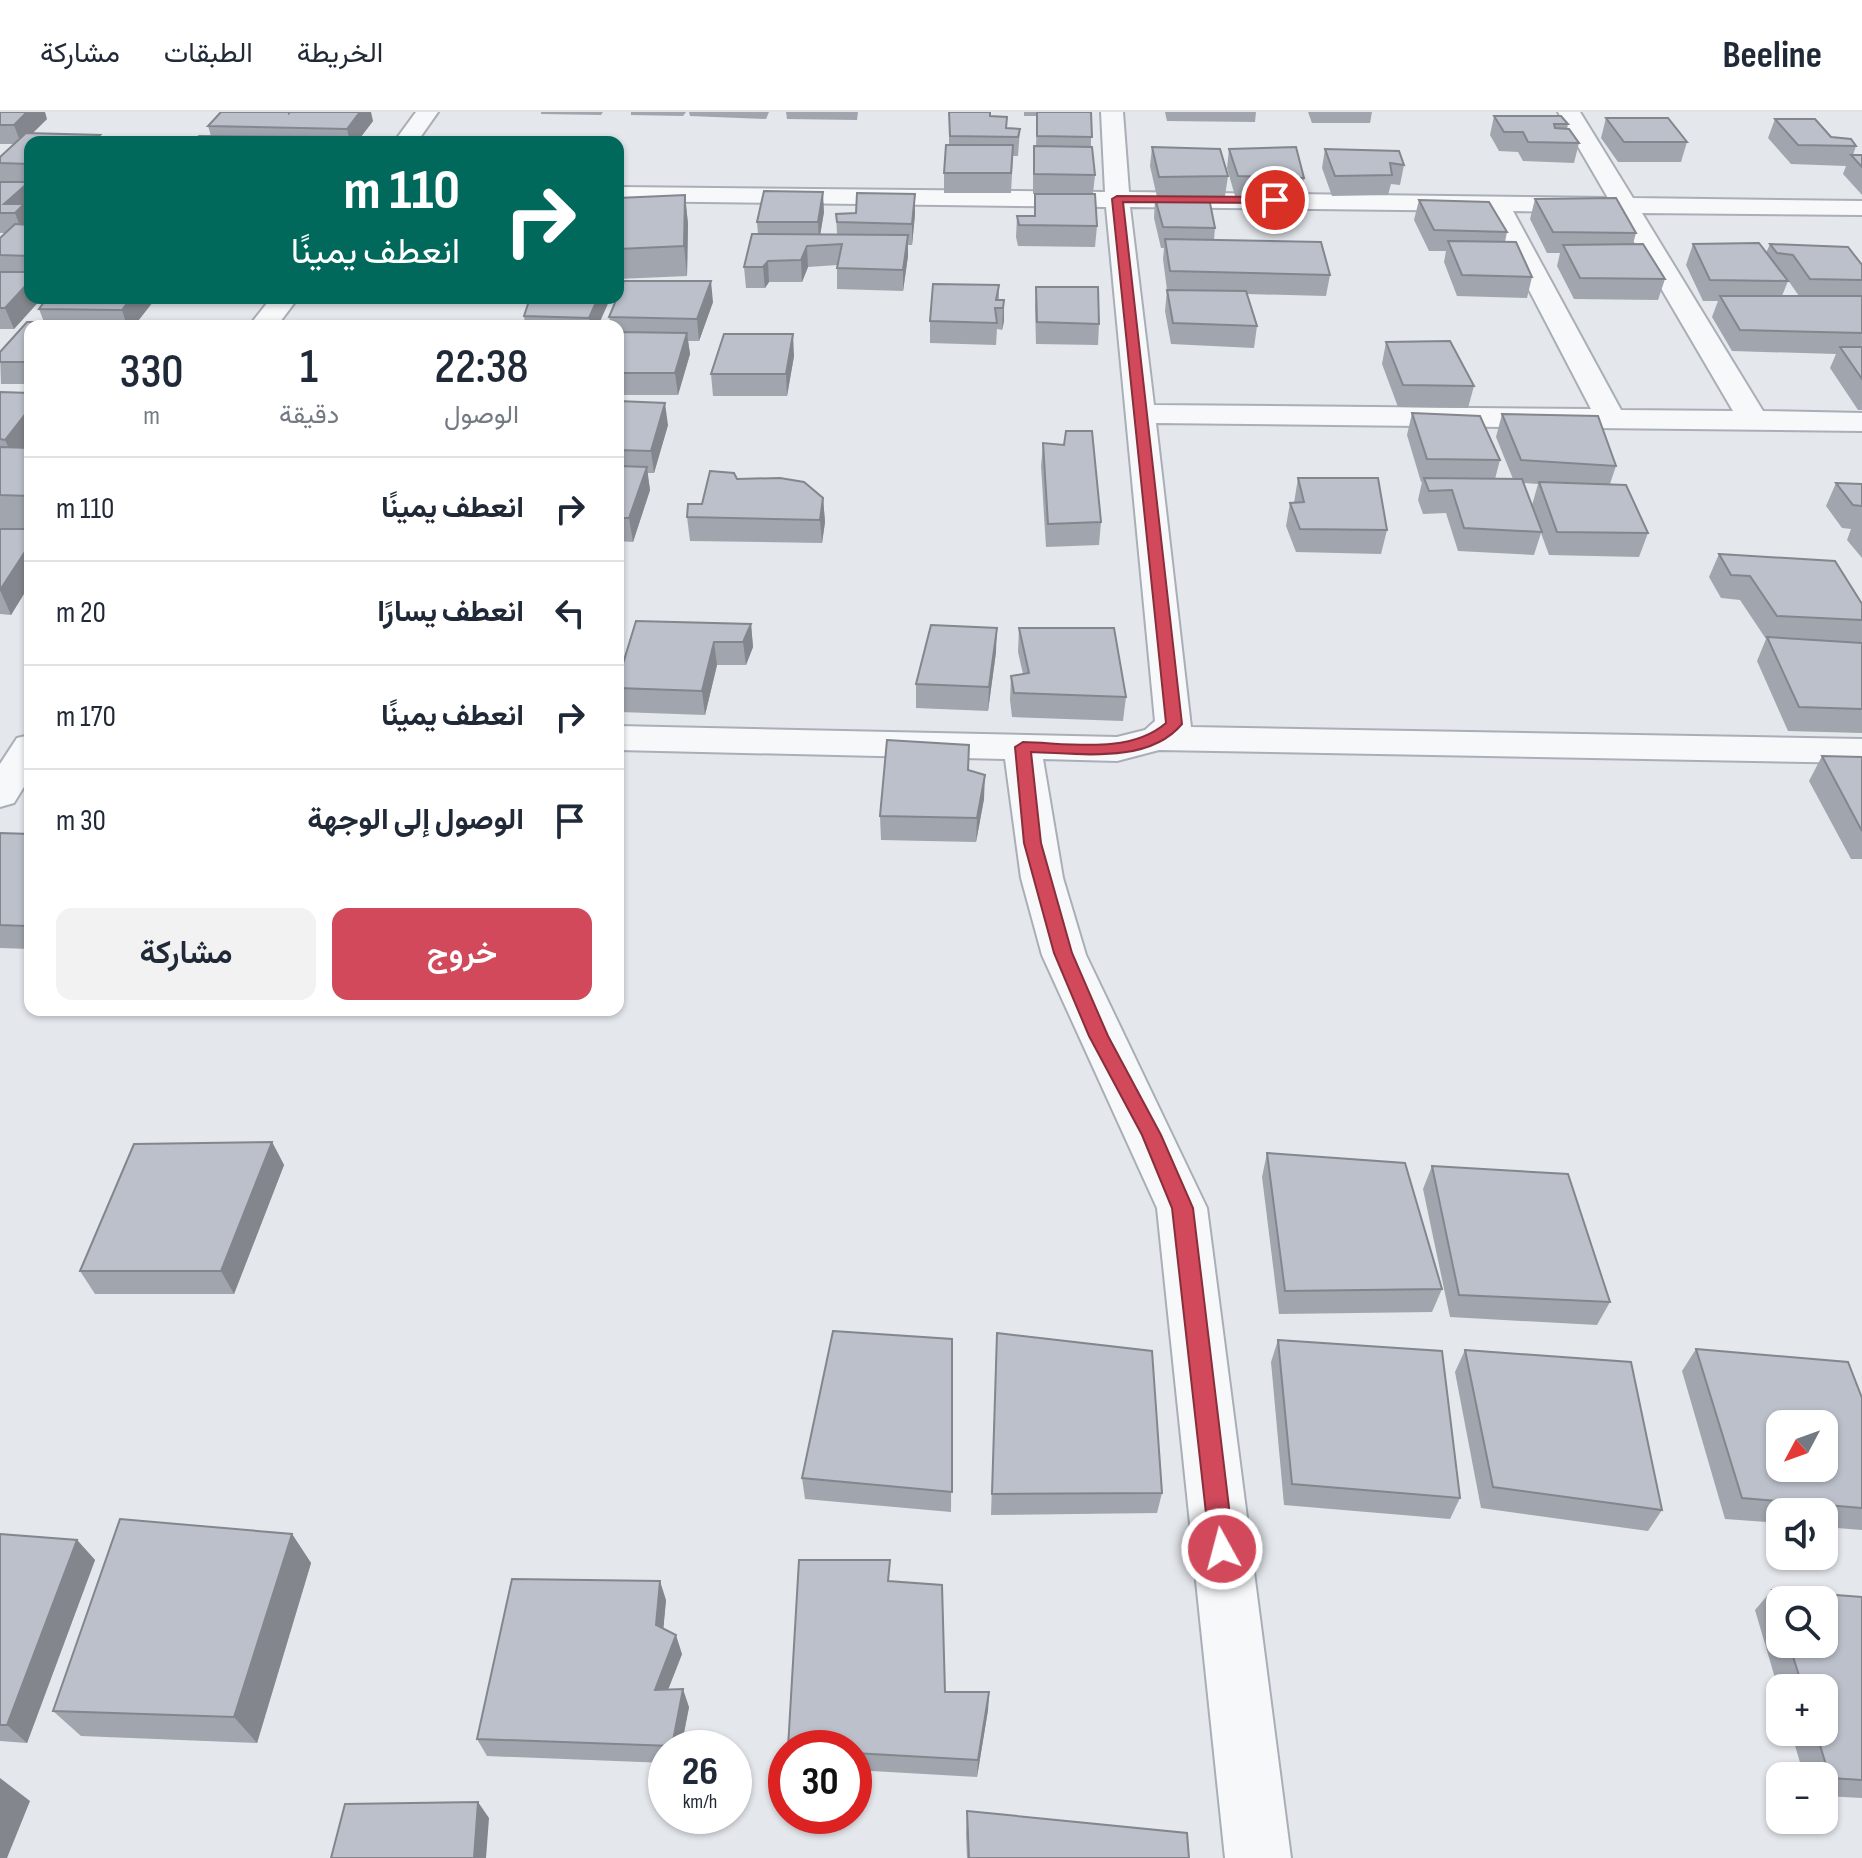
<!DOCTYPE html>
<html lang="ar">
<head>
<meta charset="utf-8">
<style>
  :root { --surface:#fff; --page:#f2f2f3; --text:#1f2937; --muted:#747a83; --line:#e0e1e3; --accent:#d1495b }
  body { margin:0; font-family:"Sofia Sans Condensed",Vazirmatn,sans-serif; background:var(--page); color:var(--text); direction:rtl; height:100vh; display:flex; flex-direction:column; font-size:30px; white-space:nowrap }
  * { box-sizing:border-box; margin:0 }
  p { font-size:26px; color:var(--muted) }
  .icon { flex:none; width:44px; height:44px; fill:none; stroke:currentColor; stroke-width:2; stroke-linecap:round; stroke-linejoin:round }
  .map { position:relative; flex:1; overflow:hidden; direction:ltr }
  .details { position:absolute; left:24px; top:208px; width:600px; height:696px; display:flex; flex-direction:column; background:var(--surface); border-radius:16px; box-shadow:0 2px 6px #0004; direction:rtl }
  .details>* { flex:none }
  .hud { position:absolute; left:24px; top:24px; width:600px; height:168px; border-radius:16px; box-shadow:0 2px 6px #0004; direction:rtl; background:#00695c; color:#fff; overflow:hidden }
  .needle { width:52px; rotate:229deg }
  .controls { position:absolute; left:1766px; top:1298px; display:grid; gap:16px }
  .controls a { display:grid; place-items:center; width:72px; height:72px; border-radius:16px; background:var(--surface); box-shadow:0 2px 6px #0004; font-size:40px }
  .speed { position:absolute; left:648px; top:1618px; display:flex; gap:16px; font-size:40px; font-weight:700; text-align:center }
  .speed>* { display:grid; place-content:center; width:104px; height:104px; border-radius:50%; background:var(--surface); box-shadow:0 2px 6px #0004; line-height:1 }
  .speed small { font-size:20px; font-weight:400 }
  .speed .limit { border:12px solid #d22; background:#fff; color:#111 }
  .pin { position:absolute; display:grid; place-items:center; width:68px; height:68px; color:#fff; margin:-34px; border:4px solid #fff; border-radius:50%; box-shadow:0 2px 8px #0007 }
  .me { position:absolute; width:88px; margin:-44px; rotate:353deg; stroke-linejoin:round; filter:drop-shadow(0 0 6px #0008) }
  .turn { display:flex; align-items:center; gap:28px; height:168px; padding:0 32px; font-size:36px }
  .turn .icon { width:104px; height:104px; stroke-width:2.5 }
  .turn b { display:block; font-size:56px; line-height:68px }
  .eta { display:flex; justify-content:space-evenly; align-items:center; height:136px; text-align:center }
  .eta b { font-size:48px; font-weight:600; line-height:56px }
  .primary-button { display:flex; gap:16px; margin-top:auto; padding:16px 32px }
  .primary-button a { flex:1; height:92px; border-radius:16px; background:var(--accent); color:#fff; font-size:32px; font-weight:600; line-height:92px; text-align:center }
  .primary-button a+a { background:var(--page); color:var(--text) }
  ul { padding:0; list-style:none }
  li { display:flex; align-items:center; gap:24px; height:104px; padding:0 32px; border-top:2px solid var(--line) }
  li div { flex:1 }
  li b { display:block; font-size:30px }
  li em { font-style:normal }
  header { display:flex; align-items:center; gap:48px; box-sizing:border-box; height:112px; padding:0 40px; background:var(--surface); border-bottom:2px solid var(--line) }
  header strong { font-size:38px }
  nav { display:flex; gap:44px; margin-inline-start:auto; font-size:28px }
  .map>svg:first-child { display:block }
</style>
</head>
<body>
<header>
<strong>Beeline</strong>
<nav><a>الخريطة</a><a>الطبقات</a><a>مشاركة</a></nav>
</header>
<div class="map">
<svg width="1862" height="1746" viewBox="0 0 1862 1746">
  <rect width="100%" height="100%" fill="#e4e7ec"/>
  <g fill="none" stroke-linecap="round" stroke-linejoin="round">
    <g stroke="#a9aeb7" stroke-width="4">
      <g id="minor">
        <polygon points="416,0 438,0 417,30 394,30"/>
        <path d="M1101,0H1123L1129,80L1608,86L1558,0H1580L1633,86L1862,89V103L1642,101L1763,299L1862,301V319L1156,311L1191,615L1862,627V651L1159,638L1117,649L1043,647L1063,766L1086,843L1207,1096L1291,1746H1225L1157,1096L1042,843L1021,766L1005,647L618,638V614L1117,625L1145,618L1155,609L1106,95L618,89V75L1105,80ZM1130,95L1488,99L1591,297L1154,293ZM1513,99L1617,101L1733,299L1621,298Z"/>
        <polygon points="271,186 298,186 277,214 249,214"/>
        <polygon points="30,623 30,665 14,691 0,695 0,652 17,626"/>
      </g>
    </g>
    <use href="#minor" fill="#f7f8fa" fill-rule="evenodd"/>
  </g>
  <g fill="#a1a5ae" fill-rule="evenodd">
    <polygon points="0,0 47,7 33,21 100,23 102,30 30,30 30,186 42,186 14,217 0,217 0,126 5,121 0,121 0,45 14,32 0,32"/>
    <polygon points="541,0 603,0 601,3 541,2"/>
    <polygon points="631,0 686,0 683,4 631,3"/>
    <polygon points="689,0 769,0 766,7 690,4"/>
    <polygon points="786,0 858,0 857,8 787,7"/>
    <polygon points="949,0 990,4 1007,16 1020,17 1018,44 1013,44 1011,81 944,81 944,61 949,33"/>
    <polygon points="1024,0 1091,0 1091,35 1095,63 1093,82 1097,114 1095,135 1018,134 1016,125 1017,104 1034,104 1035,82 1033,82 1033,54 1034,34 1036,34 1037,4 1024,4"/>
    <polygon points="1165,0 1256,0 1255,10 1167,9"/>
    <polygon points="1308,0 1372,0 1370,11 1312,11"/>
    <polygon points="1494,4 1568,12 1567,17 1579,31 1574,51 1523,49 1518,40 1499,39 1490,23"/>
    <polygon points="1606,6 1687,30 1681,50 1618,50 1601,26"/>
    <polygon points="1775,7 1856,34 1853,43 1862,43 1862,83 1843,62 1846,54 1791,52 1768,26"/>
    <polygon points="373,9 357,30 194,30 211,24 208,14"/>
    <polygon points="1152,35 1228,64 1225,84 1157,85 1150,54"/>
    <polygon points="1229,37 1304,66 1301,86 1235,84 1227,56"/>
    <polygon points="1325,37 1404,53 1400,73 1391,72 1388,83 1332,84 1322,56"/>
    <polygon points="915,82 915,102 912,133 908,133 908,144 903,179 837,177 837,153 808,155 802,170 769,170 765,176 746,176 744,155 758,122 757,110 824,100 820,122 837,122 836,102 856,101"/>
    <polygon points="685,83 688,112 687,164 618,167 618,86"/>
    <polygon points="1155,86 1215,116 1214,128 1330,163 1326,184 1247,182 1257,214 1254,236 1171,232 1165,199 1167,178 1163,147 1164,136 1161,136 1154,106"/>
    <polygon points="1535,87 1636,121 1633,132 1665,167 1658,188 1574,187 1557,154 1560,141 1547,141 1530,107"/>
    <polygon points="1419,88 1507,120 1505,130 1532,165 1527,186 1457,184 1444,150 1446,139 1429,139 1414,108"/>
    <path d="M1693,132L1766,141L1770,132L1862,153V298H1858L1830,256L1836,242L1732,239L1712,205L1718,189H1703L1686,153ZM1784,164H1785L1799,184H1782L1788,169Z"/>
    <polygon points="999,173 999,188 1004,188 1004,209 1002,218 997,217 996,233 930,231 930,209"/>
    <polygon points="1036,175 1099,212 1098,233 1036,232 1035,196"/>
    <polygon points="47,186 156,186 134,214 30,214 30,272 1,272 0,240 27,210 44,210 39,197"/>
    <polygon points="609,189 598,214 525,214 524,204"/>
    <polygon points="713,190 699,229 688,229 690,242 678,283 618,283 618,214 611,214 609,205"/>
    <polygon points="1386,230 1474,274 1468,296 1398,295 1382,252"/>
    <polygon points="794,244 787,284 713,284 711,262"/>
    <polygon points="0,280 30,331 26,336 30,336 30,417 0,416"/>
    <polygon points="618,289 668,313 654,361 647,361 650,378 633,430 618,429"/>
    <path d="M1412,301L1500,348L1495,367H1513L1496,325L1502,302L1616,354L1610,372L1648,421L1639,445L1549,443L1541,421L1534,443L1458,439L1446,401L1423,402L1418,388L1422,370H1421L1407,323ZM1523,371L1538,372L1532,393Z"/>
    <polygon points="1043,331 1101,410 1099,433 1046,435 1041,354"/>
    <polygon points="1298,366 1387,418 1381,442 1296,440 1286,414 1290,391 1294,391"/>
    <polygon points="1836,371 1862,372 1862,446 1847,428 1851,417 1842,416 1826,394"/>
    <polygon points="823,386 825,410 822,431 690,429 687,405 702,392"/>
    <polygon points="0,417 30,417 30,472 11,503 0,502"/>
    <polygon points="1719,442 1862,492 1862,621 1788,619 1757,549 1766,527 1740,488 1721,486 1709,465"/>
    <polygon points="751,512 753,535 746,553 717,553 705,603 620,600 618,589 618,568"/>
    <polygon points="1019,516 1126,585 1123,609 1012,605 1010,588 1011,564 1023,562 1018,540"/>
    <polygon points="996,540 988,599 916,596 916,572"/>
    <polygon points="1822,644 1862,645 1862,747 1851,747 1809,669"/>
    <polygon points="969,658 984,687 976,730 881,728 880,704"/>
    <polygon points="0,721 30,722 30,837 0,836"/>
    <polygon points="272,1030 284,1053 234,1182 95,1182 80,1159"/>
    <polygon points="1267,1041 1442,1177 1432,1200 1279,1202 1262,1065"/>
    <polygon points="1432,1054 1610,1190 1597,1213 1450,1205 1423,1077"/>
    <polygon points="952,1227 951,1400 805,1387 802,1366"/>
    <polygon points="1278,1228 1460,1386 1450,1407 1284,1393 1271,1250"/>
    <polygon points="1696,1237 1862,1286 1862,1418 1824,1415 1824,1400 1780,1400 1780,1411 1725,1407 1682,1259"/>
    <polygon points="1465,1238 1662,1398 1648,1419 1481,1396 1455,1260"/>
    <polygon points="996,1244 1162,1381 1157,1401 991,1403"/>
    <polygon points="0,1422 77,1428 95,1448 27,1631 0,1629"/>
    <polygon points="292,1422 311,1451 257,1631 81,1624 53,1599"/>
    <polygon points="890,1469 945,1580 989,1580 988,1598 977,1665 854,1658 854,1636"/>
    <path d="M1772,1478L1862,1485V1686L1824,1684V1664H1804L1791,1620H1824V1576H1780V1583L1755,1498ZM1780,1488L1824,1532H1780Z"/>
    <polygon points="666,1488 663,1517 682,1542 668,1577 689,1595 681,1636 666,1636 666,1651 487,1644 477,1627"/>
    <polygon points="967,1699 1189,1746 967,1746 966,1722"/>
  </g>
  <g fill="#83868d">
    <polygon points="27,0 45,0 47,7 21,32 14,13"/>
    <polygon points="360,0 371,0 373,9 357,30 350,30 347,17"/>
    <polygon points="100,23 102,30 92,30"/>
    <polygon points="29,70 30,96 25,101 30,115 23,122 15,101 4,92"/>
    <polygon points="823,80 824,100 819,130 818,110"/>
    <polygon points="915,82 915,102 912,133 912,112"/>
    <polygon points="685,83 688,112 687,164 684,134"/>
    <polygon points="908,123 908,144 903,179 903,158"/>
    <polygon points="807,134 808,155 802,170 801,148"/>
    <polygon points="768,149 769,170 765,176 763,155"/>
    <polygon points="30,169 30,186 42,186 14,217 5,196"/>
    <polygon points="711,169 713,190 699,229 697,207"/>
    <polygon points="131,186 156,186 134,214 127,214 122,198"/>
    <polygon points="598,186 608,186 609,189 598,214 591,214 589,206"/>
    <polygon points="1004,188 1004,209 1002,218 1003,196"/>
    <polygon points="687,221 690,242 678,283 675,261"/>
    <polygon points="793,222 794,244 787,284 786,262"/>
    <polygon points="665,291 668,313 654,361 651,339"/>
    <polygon points="30,296 30,331 15,350 5,328"/>
    <polygon points="647,355 650,378 633,430 629,406"/>
    <polygon points="823,386 825,410 822,431 820,408"/>
    <polygon points="30,432 30,472 11,503 0,478"/>
    <polygon points="751,512 753,535 746,553 743,530"/>
    <polygon points="997,516 996,540 988,599 989,575"/>
    <polygon points="714,530 717,553 705,603 702,579"/>
    <polygon points="985,663 984,687 976,730 977,706"/>
    <polygon points="272,1030 284,1053 234,1182 221,1159"/>
    <polygon points="292,1422 311,1451 257,1631 234,1605"/>
    <polygon points="77,1428 95,1448 27,1631 7,1613"/>
    <polygon points="660,1469 666,1488 662,1532 656,1513"/>
    <polygon points="676,1523 682,1542 661,1596 655,1578"/>
    <polygon points="683,1577 689,1595 681,1636 672,1636"/>
    <polygon points="989,1580 988,1598 977,1665 978,1648"/>
    <polygon points="0,1666 30,1689 7,1746 0,1746"/>
    <polygon points="478,1690 489,1706 486,1746 474,1746"/>
  </g>
  <g fill="#bbc0ca" stroke="#83868d" stroke-width="2" fill-rule="evenodd">
    <polygon points="0,0 27,0 14,13 0,13"/>
    <polygon points="221,0 289,0 289,1 290,0 360,0 347,17 208,14"/>
    <polygon points="949,0 990,0 990,4 1007,5 1006,16 1020,17 1018,25 950,24"/>
    <polygon points="1037,0 1091,0 1092,25 1037,24"/>
    <polygon points="1494,4 1561,4 1568,12 1554,12 1555,16 1569,17 1579,31 1528,30 1523,20 1504,20"/>
    <polygon points="1606,6 1668,6 1687,30 1624,30"/>
    <polygon points="1775,7 1815,7 1831,25 1851,27 1856,34 1798,33"/>
    <polygon points="26,21 100,23 92,30 30,30 30,52 0,51 0,45"/>
    <polygon points="199,24 345,25 341,30 194,30"/>
    <polygon points="432,26 493,27 492,30 430,30"/>
    <polygon points="946,33 1013,33 1011,61 944,61"/>
    <polygon points="1034,34 1092,35 1095,63 1034,62"/>
    <polygon points="1152,35 1220,37 1228,64 1159,65"/>
    <polygon points="1296,35 1304,66 1238,64 1229,37"/>
    <polygon points="1325,37 1399,39 1404,53 1390,51 1392,63 1335,64"/>
    <polygon points="1851,43 1862,43 1862,55"/>
    <polygon points="0,70 29,70 4,92 24,92 15,101 0,101"/>
    <polygon points="764,79 823,80 818,110 757,110"/>
    <polygon points="857,81 915,82 912,112 837,110 836,102 856,101"/>
    <polygon points="1035,82 1095,82 1097,114 1019,113 1017,104 1035,104"/>
    <polygon points="685,83 684,134 618,137 618,86"/>
    <polygon points="1155,86 1209,86 1215,116 1163,115"/>
    <polygon points="1616,86 1636,121 1553,120 1535,87"/>
    <polygon points="1419,88 1489,90 1507,120 1434,118"/>
    <polygon points="15,112 30,113 30,144 0,143 0,126"/>
    <polygon points="752,122 908,123 903,158 837,156 842,132 807,134 801,148 768,149 763,155 744,155"/>
    <polygon points="1165,127 1321,130 1330,163 1170,159"/>
    <polygon points="1448,129 1516,130 1532,165 1462,163"/>
    <polygon points="1759,131 1788,169 1710,168 1693,132"/>
    <polygon points="1643,132 1665,167 1580,166 1563,133"/>
    <polygon points="1770,132 1848,135 1862,153 1862,168 1810,167 1793,143 1777,141"/>
    <polygon points="0,160 30,160 30,169 5,196 0,196"/>
    <polygon points="624,169 711,169 697,207 609,205"/>
    <polygon points="933,172 999,173 996,188 1004,188 1003,196 995,196 997,211 930,209"/>
    <polygon points="1036,175 1098,175 1099,212 1037,210"/>
    <polygon points="1167,178 1246,179 1257,214 1173,211"/>
    <polygon points="1720,184 1862,184 1862,221 1740,218"/>
    <polygon points="47,186 131,186 122,198 39,197"/>
    <polygon points="530,186 598,186 589,206 524,204"/>
    <polygon points="27,210 99,210 95,214 30,214 30,250 0,250 0,240"/>
    <polygon points="618,220 687,221 675,261 618,261"/>
    <polygon points="724,222 793,222 786,262 711,262"/>
    <polygon points="1450,229 1474,274 1403,273 1386,230"/>
    <polygon points="1840,235 1862,235 1862,267"/>
    <polygon points="0,280 30,281 30,296 5,328 0,327"/>
    <polygon points="618,289 665,291 651,339 618,338"/>
    <polygon points="1412,301 1480,304 1500,348 1427,347"/>
    <polygon points="1502,302 1598,304 1616,354 1521,348"/>
    <polygon points="1066,319 1092,319 1101,410 1048,412 1043,331 1064,333"/>
    <polygon points="0,335 30,336 30,384 0,383"/>
    <polygon points="618,354 647,355 629,406 618,406"/>
    <polygon points="710,359 734,361 737,367 780,366 804,370 823,386 820,408 687,405 688,392 702,392"/>
    <polygon points="1298,366 1378,366 1387,418 1300,417 1290,391 1304,390"/>
    <polygon points="1424,366 1522,367 1542,420 1464,416 1452,378 1429,379"/>
    <polygon points="1539,370 1626,373 1648,421 1557,420"/>
    <polygon points="1836,371 1862,372 1862,394 1853,393"/>
    <polygon points="0,417 30,417 30,432 0,478"/>
    <polygon points="1719,442 1835,449 1862,492 1862,508 1777,504 1750,464 1731,463"/>
    <polygon points="636,509 751,512 743,530 714,530 702,579 618,576 618,568"/>
    <polygon points="931,513 997,516 989,575 916,572"/>
    <polygon points="1019,516 1114,516 1126,585 1014,581 1011,564 1029,561"/>
    <polygon points="1767,525 1862,531 1862,597 1799,595"/>
    <polygon points="887,628 969,633 968,658 985,663 977,706 880,704"/>
    <polygon points="1822,644 1862,645 1862,719"/>
    <polygon points="0,721 30,722 30,810 27,814 0,813"/>
    <polygon points="272,1030 221,1159 80,1159 134,1032"/>
    <polygon points="1267,1041 1405,1051 1442,1177 1285,1179"/>
    <polygon points="1432,1054 1568,1062 1610,1190 1459,1183"/>
    <polygon points="833,1219 952,1227 952,1380 802,1366"/>
    <polygon points="997,1221 1152,1239 1162,1381 992,1382"/>
    <polygon points="1278,1228 1442,1239 1460,1386 1292,1372"/>
    <path d="M1696,1237L1848,1250L1862,1286V1396L1742,1386ZM1780,1312H1824V1356H1780Z"/>
    <polygon points="1465,1238 1631,1250 1662,1398 1493,1375"/>
    <polygon points="120,1407 292,1422 234,1605 53,1599"/>
    <polygon points="0,1422 77,1428 7,1613 0,1613"/>
    <polygon points="799,1448 890,1448 888,1469 942,1473 945,1580 989,1580 978,1648 854,1641 854,1636 788,1636"/>
    <polygon points="512,1467 660,1469 656,1513 676,1523 655,1578 683,1577 672,1634 477,1627"/>
    <polygon points="1772,1478 1862,1485 1862,1668 1830,1666 1816,1620 1824,1620 1824,1576 1803,1576 1789,1532 1824,1532 1824,1488 1780,1488 1780,1503"/>
    <polygon points="478,1690 474,1746 331,1746 345,1692"/>
    <polygon points="967,1699 1187,1721 1189,1746 969,1746"/>
  </g>
  <path fill="#d1495b" stroke="#882f3b" stroke-width="2" d="M1117,84L1275,85L1280,88L1275,91L1123,90L1182,612C1148,653 1078,641 1031,640L1041,731L1072,841L1108,924L1161,1023L1193,1096L1234,1437L1231,1445L1222,1448L1214,1445L1210,1437L1172,1096L1142,1023L1089,924L1054,841L1024,731L1015,635L1023,630C1069,631 1129,643 1166,611L1112,87Z"/>
</svg>
<div class="controls">
<a><svg class="needle" viewBox="-14 -14 28 28"><path d="M0-13l5 13h-10z" fill="#e53935"/><path d="M0 13l5-13h-10z" fill="#747a83"/></svg></a>
<a><svg class="icon" aria-label="sound" viewBox="0 0 24 24"><path d="M4 9h4l5-4v14l-5-4H4zM17 9q2 3 0 6"/></svg></a>
<a><svg class="icon" aria-label="search" viewBox="0 0 24 24"><circle cx="10" cy="10" r="6"/><path d="M15 15l6 6"/></svg></a>
<a>+</a>
<a>−</a>
</div>
<div class="speed"><div>26<small>km/h</small></div><div class="limit">30</div></div>
<div class="pin" style="left:1275px;top:88px;background:#d93025"><svg class="icon" aria-label="arrive" viewBox="0 0 24 24"><path d="M6 21V4h12l-3 4 3 4H6"/></svg></div>
<svg class="me" style="left:1222px;top:1437px" viewBox="-20 -20 40 40"><circle r="17" fill="#d1495b" stroke="#fff" stroke-width="3"/><path d="M0-11L8 9 0 5-8 9z" fill="#fff"/></svg>
<div class="hud">
<div class="turn"><svg class="icon" aria-label="right" viewBox="0 0 24 24"><path d="M7 20v-9h11M14 6l5 5-5 5"/></svg><div><b>110 m</b>انعطف يمينًا</div></div>
</div>
<section class="details">
<div class="eta">
<div><b>22:38</b><p>الوصول</p></div>
<div><b>1</b><p>دقيقة</p></div>
<div><b>330</b><p>m</p></div>
</div>
<ul>
<li><svg class="icon" aria-label="right" viewBox="0 0 24 24"><path d="M7 20v-9h11M14 6l5 5-5 5"/></svg><div><b>انعطف يمينًا</b></div><em>110 m</em></li>
<li><svg class="icon" aria-label="left" viewBox="0 0 24 24"><path d="M17 20v-9H6M10 6l-5 5 5 5"/></svg><div><b>انعطف يسارًا</b></div><em>20 m</em></li>
<li><svg class="icon" aria-label="right" viewBox="0 0 24 24"><path d="M7 20v-9h11M14 6l5 5-5 5"/></svg><div><b>انعطف يمينًا</b></div><em>170 m</em></li>
<li><svg class="icon" aria-label="arrive" viewBox="0 0 24 24"><path d="M6 21V4h12l-3 4 3 4H6"/></svg><div><b>الوصول إلى الوجهة</b></div><em>30 m</em></li>
</ul>
<div class="primary-button"><a>خروج</a><a>مشاركة</a></div>
</section>
</div>
</body>
</html>
